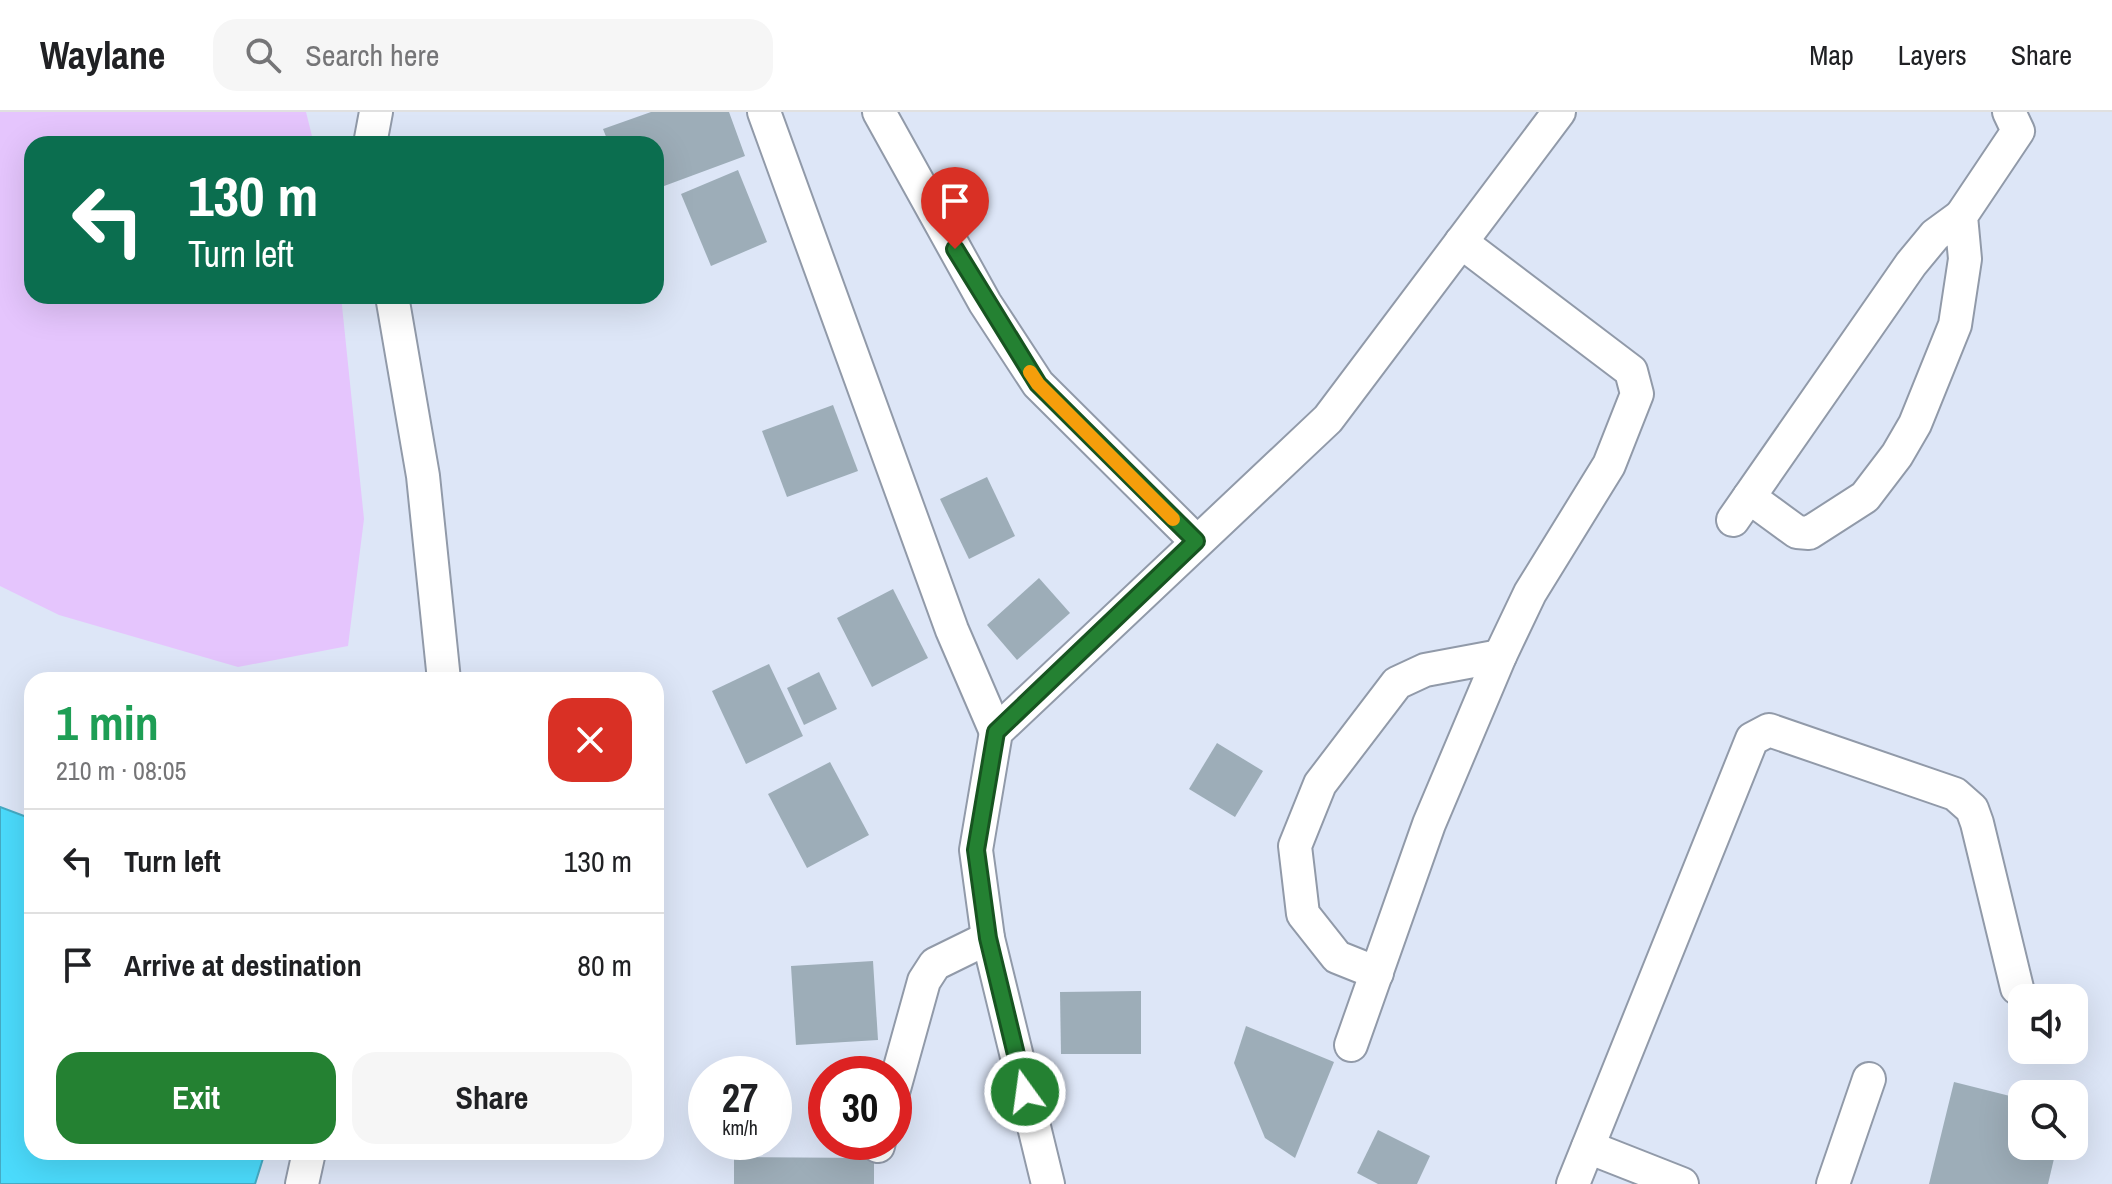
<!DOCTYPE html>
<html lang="en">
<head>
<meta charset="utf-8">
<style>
  :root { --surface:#fff; --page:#f6f6f6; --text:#202124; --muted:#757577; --line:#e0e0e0; --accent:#248132 }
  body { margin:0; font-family:"Archivo Narrow",sans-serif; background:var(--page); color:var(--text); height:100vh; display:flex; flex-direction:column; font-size:30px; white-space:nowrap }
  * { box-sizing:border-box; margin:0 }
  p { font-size:26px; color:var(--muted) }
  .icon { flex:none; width:44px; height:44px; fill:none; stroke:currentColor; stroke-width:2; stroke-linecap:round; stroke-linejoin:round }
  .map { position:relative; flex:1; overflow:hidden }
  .sheet { position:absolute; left:24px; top:560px; width:640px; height:488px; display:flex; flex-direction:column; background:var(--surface); border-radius:24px; box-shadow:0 8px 32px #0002 }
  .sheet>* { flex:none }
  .top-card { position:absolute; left:24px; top:24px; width:640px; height:168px; border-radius:24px; box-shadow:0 8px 32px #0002; background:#0b6e4f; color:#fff; overflow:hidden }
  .controls { position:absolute; left:2008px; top:872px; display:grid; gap:16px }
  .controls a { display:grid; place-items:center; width:80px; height:80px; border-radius:16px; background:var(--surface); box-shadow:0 8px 32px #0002; font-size:40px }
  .speed { position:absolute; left:688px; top:944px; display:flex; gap:16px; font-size:40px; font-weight:700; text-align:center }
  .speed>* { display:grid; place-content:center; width:104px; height:104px; border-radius:50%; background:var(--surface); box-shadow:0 8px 32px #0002; line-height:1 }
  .speed small { font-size:20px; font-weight:400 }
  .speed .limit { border:12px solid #d22; background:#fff; color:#111 }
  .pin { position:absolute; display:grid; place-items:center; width:68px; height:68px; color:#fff; margin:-82px -34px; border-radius:50% 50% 50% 0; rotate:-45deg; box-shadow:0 0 8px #0007 }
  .pin .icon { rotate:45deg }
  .me { position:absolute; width:88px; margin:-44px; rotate:346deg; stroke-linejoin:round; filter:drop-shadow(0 0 6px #0008) }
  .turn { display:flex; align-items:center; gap:28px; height:168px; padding:0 32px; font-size:36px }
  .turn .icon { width:104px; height:104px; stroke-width:2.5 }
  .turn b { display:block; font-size:56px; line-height:68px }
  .round { display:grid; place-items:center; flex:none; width:84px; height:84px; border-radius:24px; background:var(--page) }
  .head { display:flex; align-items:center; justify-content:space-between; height:136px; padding:0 32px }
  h1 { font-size:48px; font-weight:700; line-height:60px; color:#1e9e55 }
  .button { display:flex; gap:16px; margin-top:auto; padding:16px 32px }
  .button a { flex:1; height:92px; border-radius:24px; background:var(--accent); color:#fff; font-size:32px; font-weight:700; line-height:92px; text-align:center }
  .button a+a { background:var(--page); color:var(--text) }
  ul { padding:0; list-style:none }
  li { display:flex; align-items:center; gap:24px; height:104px; padding:0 32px; border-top:2px solid var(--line) }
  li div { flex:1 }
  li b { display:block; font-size:30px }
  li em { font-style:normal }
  header { display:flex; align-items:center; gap:48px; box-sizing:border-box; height:112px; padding:0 40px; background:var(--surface); border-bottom:2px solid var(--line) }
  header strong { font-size:38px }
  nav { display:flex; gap:44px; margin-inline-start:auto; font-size:28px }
  .search { width:560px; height:72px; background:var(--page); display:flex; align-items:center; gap:20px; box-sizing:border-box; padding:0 28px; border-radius:24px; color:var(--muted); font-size:30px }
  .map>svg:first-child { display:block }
</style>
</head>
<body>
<header>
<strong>Waylane</strong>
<div class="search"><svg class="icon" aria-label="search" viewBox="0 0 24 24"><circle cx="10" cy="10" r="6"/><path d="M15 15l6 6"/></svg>Search here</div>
<nav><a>Map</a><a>Layers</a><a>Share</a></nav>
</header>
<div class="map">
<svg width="2112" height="1072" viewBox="0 0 2112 1072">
  <rect width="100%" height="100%" fill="#dde6f7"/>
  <polygon fill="#e5c5fd" points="0,0 306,0 314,32 32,32 32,184 341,184 364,407 348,534 238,555 59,503 0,474"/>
  <polygon fill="#4bdbfc" stroke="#45abc4" stroke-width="2" points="0,695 32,707 32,1040 265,1040 255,1072 0,1072"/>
  <g fill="#9dadb8">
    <polygon points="651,0 729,0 745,44 656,77 656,32 609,32 603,17"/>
    <polygon points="738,58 767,130 711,154 681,82"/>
    <polygon points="833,293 858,359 787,385 762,319"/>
    <polygon points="987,365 1015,424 969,447 940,387"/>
    <polygon points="1039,466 1070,501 1017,548 987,513"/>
    <polygon points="893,477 928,546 872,575 837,506"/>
    <polygon points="769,552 803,624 746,652 712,579"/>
    <polygon points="819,560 837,597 804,613 787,576"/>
    <polygon points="1217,631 1263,659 1235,705 1189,677"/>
    <polygon points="830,650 869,723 807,756 768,682"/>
    <polygon points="873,849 878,928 796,933 791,854"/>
    <polygon points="1141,879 1141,942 1061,942 1060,880"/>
    <polygon points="1246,914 1334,950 1295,1046 1265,1026 1234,951"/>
    <polygon points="1954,970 2022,987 2022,1034 2057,1034 2048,1072 1929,1072"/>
    <polygon points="1378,1018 1430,1044 1417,1072 1378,1072 1357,1061"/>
    <polygon points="734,1045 874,1046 874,1072 734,1072"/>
  </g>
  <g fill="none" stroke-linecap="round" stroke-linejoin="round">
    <g stroke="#919aa9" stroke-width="36">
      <g id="street">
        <polyline points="764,0 952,518 996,620"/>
        <polyline points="879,0 985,191 1038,272 1196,429"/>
        <polyline points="370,32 376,0"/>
        <polyline points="392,184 423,364 444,568"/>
        <polyline points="1749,385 1797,420 1809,421 1865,385 1897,343 1915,312 1955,213 1965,147 1961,104 2018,19 2009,0"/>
        <polyline points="1733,408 1911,152 1935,123 1961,104"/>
        <polyline points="1377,861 1337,845 1303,802 1295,734 1320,672 1397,571 1425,558 1500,544"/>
        <polyline points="1351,933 1429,712 1500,544 1530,481 1609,353 1637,282 1631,259 1461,130"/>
        <polyline points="894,977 924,869 935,852 988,826"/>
        <polyline points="878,1034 879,1030"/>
        <polyline points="1588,1035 1682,1072"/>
        <polyline points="302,1072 309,1040"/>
        <polyline points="1048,1072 988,826 976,738 996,620 1328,307 1559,0"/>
        <polyline points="1573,1072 1752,627 1769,618 1955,682 1972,697 1977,711 2017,876"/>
        <polyline points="1833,1072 1869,967"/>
      </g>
    </g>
    <use href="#street" stroke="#fff" stroke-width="32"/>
  </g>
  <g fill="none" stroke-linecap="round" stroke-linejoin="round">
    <g stroke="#175420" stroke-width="20">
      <polyline id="route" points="955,137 1038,272 1196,429 996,620 976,738 988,826 1025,980"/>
    </g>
    <use href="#route" stroke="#248132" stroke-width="14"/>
    <polyline stroke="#f59e0b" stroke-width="14" points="1030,260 1038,272 1173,407"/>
  </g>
</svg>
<div class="controls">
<a><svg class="icon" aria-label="sound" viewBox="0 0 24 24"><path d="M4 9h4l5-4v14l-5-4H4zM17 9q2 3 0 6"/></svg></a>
<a><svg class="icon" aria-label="search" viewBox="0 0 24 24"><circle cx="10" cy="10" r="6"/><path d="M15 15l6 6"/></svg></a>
</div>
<div class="speed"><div>27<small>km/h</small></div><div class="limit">30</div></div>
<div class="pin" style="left:955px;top:137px;background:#d93025"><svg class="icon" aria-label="arrive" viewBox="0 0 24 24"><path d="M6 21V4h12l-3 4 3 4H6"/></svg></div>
<svg class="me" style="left:1025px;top:980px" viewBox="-20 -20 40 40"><circle r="17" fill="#248132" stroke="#fff" stroke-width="3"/><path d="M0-11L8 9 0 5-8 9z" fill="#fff"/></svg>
<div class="top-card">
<div class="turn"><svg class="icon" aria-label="left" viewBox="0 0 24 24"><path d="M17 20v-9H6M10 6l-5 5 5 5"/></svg><div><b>130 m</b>Turn left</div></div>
</div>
<section class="sheet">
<div class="head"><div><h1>1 min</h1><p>210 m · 08:05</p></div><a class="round" style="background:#d93025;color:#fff"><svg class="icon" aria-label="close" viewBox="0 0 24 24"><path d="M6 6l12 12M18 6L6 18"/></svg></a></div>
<ul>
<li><svg class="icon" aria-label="left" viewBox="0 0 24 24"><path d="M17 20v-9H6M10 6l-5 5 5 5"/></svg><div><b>Turn left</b></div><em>130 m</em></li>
<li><svg class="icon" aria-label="arrive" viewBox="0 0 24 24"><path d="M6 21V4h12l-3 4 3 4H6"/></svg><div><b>Arrive at destination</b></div><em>80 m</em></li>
</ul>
<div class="button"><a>Exit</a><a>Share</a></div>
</section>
</div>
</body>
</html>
